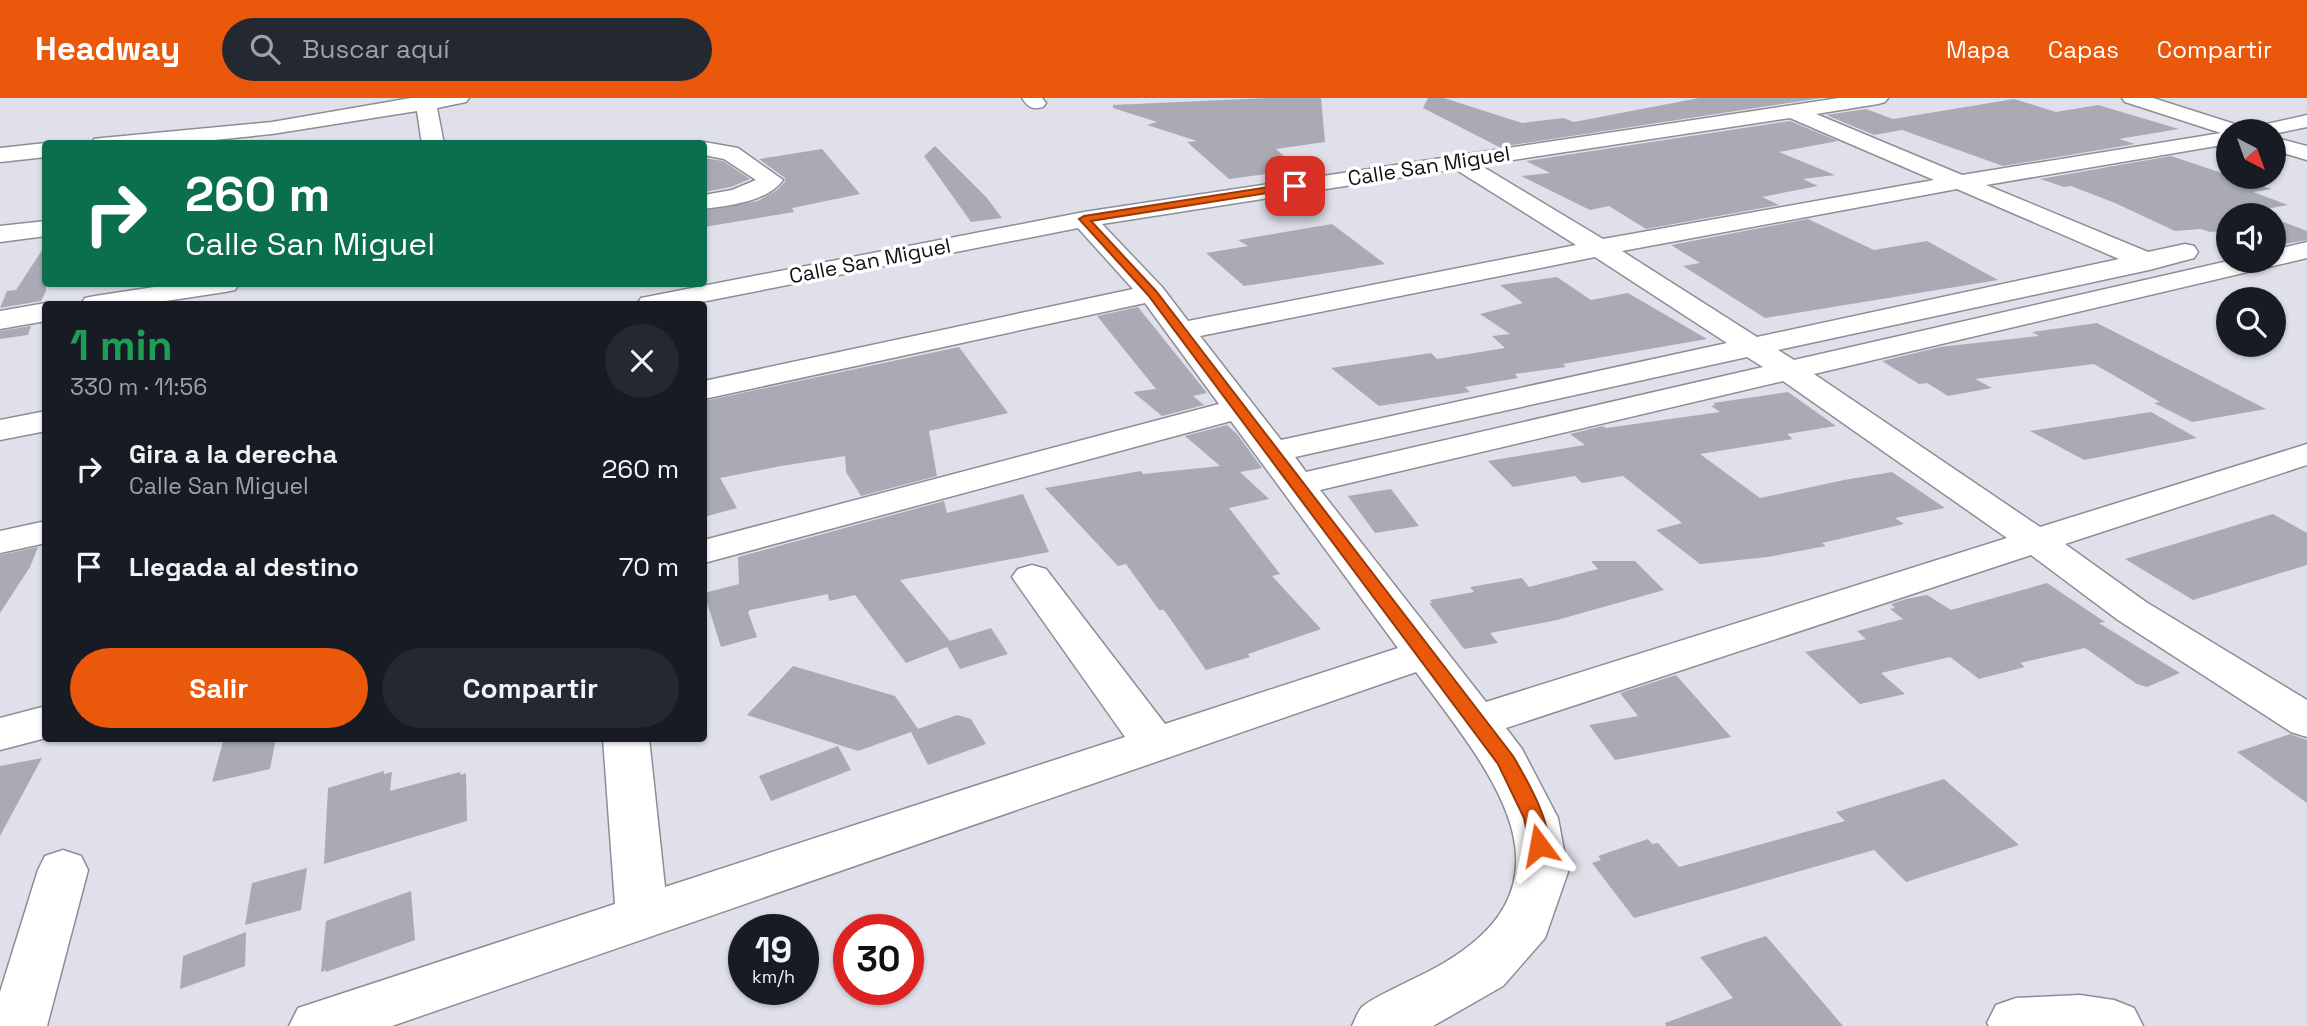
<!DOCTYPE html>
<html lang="es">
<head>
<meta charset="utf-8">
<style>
  :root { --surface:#171b24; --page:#242831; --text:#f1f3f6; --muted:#9ea1a6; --accent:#ea580c }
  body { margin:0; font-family:"Space Grotesk",sans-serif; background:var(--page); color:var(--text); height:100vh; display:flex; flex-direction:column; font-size:26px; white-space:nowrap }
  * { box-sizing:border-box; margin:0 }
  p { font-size:23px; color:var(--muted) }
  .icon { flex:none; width:38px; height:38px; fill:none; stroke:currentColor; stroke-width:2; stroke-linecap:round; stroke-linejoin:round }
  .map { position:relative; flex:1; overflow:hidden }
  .panel { position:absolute; left:42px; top:203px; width:665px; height:441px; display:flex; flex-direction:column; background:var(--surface); border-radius:7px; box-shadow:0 2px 5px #0004 }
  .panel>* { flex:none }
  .top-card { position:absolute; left:42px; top:42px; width:665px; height:147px; border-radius:7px; box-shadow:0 2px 5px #0004; background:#0b6e4f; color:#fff; overflow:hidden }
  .needle { width:46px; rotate:139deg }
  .fabs { position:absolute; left:2216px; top:21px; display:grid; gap:14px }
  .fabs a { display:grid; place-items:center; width:70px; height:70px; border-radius:50%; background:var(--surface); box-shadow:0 2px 5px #0004; font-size:35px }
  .speed { position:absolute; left:728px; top:816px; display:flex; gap:14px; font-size:35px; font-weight:700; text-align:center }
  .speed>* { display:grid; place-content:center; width:91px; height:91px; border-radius:50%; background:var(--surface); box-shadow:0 2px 5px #0004; line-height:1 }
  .speed small { font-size:18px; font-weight:400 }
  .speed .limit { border:10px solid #d22; background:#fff; color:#111 }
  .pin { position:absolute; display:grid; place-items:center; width:60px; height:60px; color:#fff; margin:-30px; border-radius:14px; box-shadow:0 4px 10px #0006 }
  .me { position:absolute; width:77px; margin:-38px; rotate:347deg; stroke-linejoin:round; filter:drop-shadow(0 0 5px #0008) }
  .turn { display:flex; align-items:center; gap:24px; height:147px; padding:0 28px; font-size:32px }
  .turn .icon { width:91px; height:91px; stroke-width:2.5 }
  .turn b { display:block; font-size:49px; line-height:60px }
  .round { display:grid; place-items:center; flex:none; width:74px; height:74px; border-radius:37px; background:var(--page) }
  .overview { display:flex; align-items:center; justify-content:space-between; height:119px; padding:0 28px }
  h1 { font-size:42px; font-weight:800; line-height:52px; color:#1e9e55 }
  .primary-button { display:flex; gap:14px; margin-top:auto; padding:14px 28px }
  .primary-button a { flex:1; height:80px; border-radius:42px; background:var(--accent); color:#fff; font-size:28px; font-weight:800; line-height:80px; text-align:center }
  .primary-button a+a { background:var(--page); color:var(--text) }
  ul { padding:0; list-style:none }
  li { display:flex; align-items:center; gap:21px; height:98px; padding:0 28px }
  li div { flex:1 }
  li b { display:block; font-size:26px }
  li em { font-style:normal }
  header { display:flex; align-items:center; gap:42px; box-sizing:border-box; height:98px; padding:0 35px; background:var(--accent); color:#fff }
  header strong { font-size:33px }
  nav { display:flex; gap:38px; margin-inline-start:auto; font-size:24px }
  .search { width:490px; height:63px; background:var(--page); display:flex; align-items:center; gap:18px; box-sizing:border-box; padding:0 24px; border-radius:38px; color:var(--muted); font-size:26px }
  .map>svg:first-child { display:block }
</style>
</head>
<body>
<header>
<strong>Headway</strong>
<div class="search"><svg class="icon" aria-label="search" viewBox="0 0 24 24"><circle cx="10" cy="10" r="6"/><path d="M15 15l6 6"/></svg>Buscar aquí</div>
<nav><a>Mapa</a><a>Capas</a><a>Compartir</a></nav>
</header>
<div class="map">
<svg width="2307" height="928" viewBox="0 0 2307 928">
  <rect width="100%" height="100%" fill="#e0e0eb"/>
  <g fill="#a9aab4">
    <polygon points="1268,0 1321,0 1325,44 1276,51 1303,75 1295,72 1229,81 1187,44 1197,43 1147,27 1157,24 1113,10 1113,7"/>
    <polygon points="1428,0 1444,0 1522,25 1563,20 1574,24 1699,0 1821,0 1499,49 1423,10"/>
    <polygon points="2014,1 2056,14 2098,7 2179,31 2119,41 2135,46 2003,68 1902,32 1874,37 1826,17 1866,11 1893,21"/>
    <polygon points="1790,23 1838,43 1779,54 1835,77 1803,81 1818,88 1762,99 1779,107 1646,131 1609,108 1590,112 1521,78 1550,75 1526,63"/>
    <polygon points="935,48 987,100 1002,120 971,124 924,58"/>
    <polygon points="822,51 860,96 792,110 794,114 704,129 704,113 758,103 777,92 785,84 785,80 759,61"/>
    <polygon points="2171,58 2228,77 2228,79 2272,91 2253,94 2288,107 2255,113 2267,117 2228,117 2228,132 2210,134 2201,131 2175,133 2115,105 2071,88 2064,89 2040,81"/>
    <polygon points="704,60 723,63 750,81 731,89 704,94"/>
    <polygon points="2273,120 2307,133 2307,142 2273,148"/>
    <polygon points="1808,121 1874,152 1927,143 1998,182 1765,220 1683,168 1700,165 1671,147"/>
    <polygon points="1332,126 1385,166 1244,188 1206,155 1248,148 1238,142"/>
    <polygon points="46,146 46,193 41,203 0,210 7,193 16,192"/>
    <polygon points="1557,179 1591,202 1628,195 1707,241 1563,266 1566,269 1515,276 1518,280 1465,289 1470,294 1379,308 1331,270 1431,255 1437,261 1505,250 1492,238 1510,236 1480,216 1523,205 1500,187"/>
    <polygon points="1138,209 1207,295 1193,298 1204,307 1162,318 1133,294 1156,291 1097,218"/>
    <polygon points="2097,225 2266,311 2192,324 2154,305 2160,304 2094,266 1975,281 1992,290 1948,298 1927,285 1919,286 1882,263 1940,249 2039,238 2032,234"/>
    <polygon points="31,228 28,237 0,241 0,233"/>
    <polygon points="959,249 1008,315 929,333 937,378 861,398 846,374 845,358 781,368 720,380 737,410 704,419 704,303"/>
    <polygon points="1788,294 1836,328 1787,336 1793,341 1700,356 1760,400 1844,382 1892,374 1945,410 1895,420 1904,426 1822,445 1826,448 1768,459 1700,466 1656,432 1682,425 1623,378 1582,385 1575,378 1513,389 1488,363 1585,347 1570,336 1603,328 1606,330 1720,314 1711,308 1715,307 1713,305"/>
    <polygon points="2151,314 2197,340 2084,362 2030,333"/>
    <polygon points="1227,327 1237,336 1262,370 1240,374 1269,401 1229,410 1280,476 1272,478 1321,531 1248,556 1250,559 1206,572 1164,512 1159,512 1126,466 1118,468 1045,390 1141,373 1143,376 1220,368 1185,338"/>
    <polygon points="1391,391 1419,428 1375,435 1348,398"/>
    <polygon points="1023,396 1049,454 900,482 950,543 991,530 1008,556 960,571 947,549 906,565 855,497 829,503 828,496 750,512 748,514 757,539 721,549 704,495 739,486 738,459 944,403 947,415"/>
    <polygon points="2273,416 2307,435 2307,467 2193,502 2125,461"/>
    <polygon points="38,449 30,469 0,515 0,457"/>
    <polygon points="1591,463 1635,463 1664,492 1557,522 1490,535 1498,545 1464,551 1429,505 1432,505 1430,502 1474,494 1470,489 1522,480 1529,489 1598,471"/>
    <polygon points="2047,485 2105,524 2099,525 2180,575 2147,589 2137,586 2085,550 2020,565 2025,569 1979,581 1950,559 1881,575 1905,596 1860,606 1805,554 1866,541 1857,533 1903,521 1890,511 1895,510 1891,506 1906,501 1927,497 1951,512"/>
    <polygon points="793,568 895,598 918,631 957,617 971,621 986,646 928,667 911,634 858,653 747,617"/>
    <polygon points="1676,577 1731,639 1615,662 1589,627 1638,618 1620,595"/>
    <polygon points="2290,636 2307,642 2307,705 2237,654"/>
    <polygon points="224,640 276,640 270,671 212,684"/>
    <polygon points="838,648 851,672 771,703 759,678"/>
    <polygon points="42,660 0,738 0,668"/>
    <polygon points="384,673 384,676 392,674 390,693 460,674 461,677 466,675 467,723 324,766 328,690"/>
    <polygon points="1944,681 2019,747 1906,784 1874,752 1634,820 1592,765 1601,762 1598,758 1648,741 1652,746 1658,745 1679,769 1845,723 1836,714"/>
    <polygon points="307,770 301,812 245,827 252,785"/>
    <polygon points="411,793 415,842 326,874 326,872 321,874 326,823"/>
    <polygon points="246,834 245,868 180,891 183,858"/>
    <polygon points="1766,838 1843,928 1666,928 1665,925 1733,900 1700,859"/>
  </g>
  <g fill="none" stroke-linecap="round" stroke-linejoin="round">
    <g stroke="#8d8d97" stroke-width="3">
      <g id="minor">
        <polygon points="411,0 469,0 466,4 437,10 444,46 422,46 417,13 272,36 175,46 92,46 94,41 102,40 272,24"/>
        <path d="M1022,0H1042L1046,5L1043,9C1032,12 1028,9 1022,0Z"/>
        <path d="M1839,0H1888L1885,4L1878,6L1816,16L1962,77L2221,35L2125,4L2122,0H2153L2244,29L2247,33H2228V46L1986,87L2148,154L2185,146L2194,148L2198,154L2194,160L2149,172L1778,252L1794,262L2228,163H2273V152L2307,144V160L1814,276L2040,429L2307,346V367L2065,446L2146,504L2307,602V639L2291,634L2118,522L2031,457L1506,630L1522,651L1558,720L1568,774L1545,840L1503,888L1433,928H1352C1355,922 1358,913 1362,909C1375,898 1415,881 1433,871C1590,787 1490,674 1416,574L392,928H289L298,910L615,806L603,640H649L665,789L1125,639L1012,479L1018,471L1032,467L1046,471L1165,626L1398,550L1231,323L704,465V442L1219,306L1145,205L704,301V283L1133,191L1078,130L691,206H637L641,200L1084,114ZM1790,20L1934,82L1603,141L1480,67ZM1455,71L1576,147L1188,223L1162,189L1102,126ZM1957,91L2119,161L1757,239L1622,153ZM1595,159L1727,245L1281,342L1200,238ZM1747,259L1763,269L1306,374L1295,359ZM1783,283L2007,440L1486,604L1320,392Z"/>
        <polygon points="2307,17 2307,29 2273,36 2273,33 2249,33 2253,29"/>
        <polygon points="2273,39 2307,48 2307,62 2273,52"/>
        <path d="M704,44L738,50L783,82C767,104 728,108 704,111V97L732,92L756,82L724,61L704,57V46H700Z"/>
        <polygon points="46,45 46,59 0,64 0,50"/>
        <polygon points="46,123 46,138 0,144 0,128"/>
        <polygon points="174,186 239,186 235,192 225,194 146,206 81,206 85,200 95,198"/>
        <polygon points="46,205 50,206 46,206 46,223 0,231 0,213"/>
        <polygon points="46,313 46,333 0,342 0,322"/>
        <polygon points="46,423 46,445 0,455 0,433"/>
        <polygon points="46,608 46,640 0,652 0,620"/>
        <polygon points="63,752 81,758 88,772 47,928 0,928 0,894 38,772 45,758"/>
        <polygon points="2080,897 2114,902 2134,910 2143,928 1989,928 1987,925 1996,907 2016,900"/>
      </g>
    </g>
    <use href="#minor" fill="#fff" fill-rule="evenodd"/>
  </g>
  <path fill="#ea580c" stroke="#983908" stroke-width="2" d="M1295,85L1299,86V90L1091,123L1156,193L1513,658C1524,677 1557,732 1546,753L1539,755L1531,753L1524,720L1498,666L1148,197L1079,121L1084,118Z"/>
  <g text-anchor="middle" stroke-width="7" stroke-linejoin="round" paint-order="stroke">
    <g font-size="21" fill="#111115" stroke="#fff">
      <text transform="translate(1429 68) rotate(-9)" y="7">Calle San Miguel</text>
      <text transform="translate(870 163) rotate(-11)" y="7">Calle San Miguel</text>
    </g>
  </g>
</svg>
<div class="fabs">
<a><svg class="needle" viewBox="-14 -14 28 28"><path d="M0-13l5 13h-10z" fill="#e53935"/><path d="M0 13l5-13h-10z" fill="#9ea1a6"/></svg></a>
<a><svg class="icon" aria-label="sound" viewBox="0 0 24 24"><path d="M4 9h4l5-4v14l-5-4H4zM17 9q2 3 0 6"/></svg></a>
<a><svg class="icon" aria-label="search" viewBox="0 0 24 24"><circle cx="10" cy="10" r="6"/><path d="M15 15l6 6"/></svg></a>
</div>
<div class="speed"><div>19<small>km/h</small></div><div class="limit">30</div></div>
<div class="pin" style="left:1295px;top:88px;background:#d93025"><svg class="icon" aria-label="arrive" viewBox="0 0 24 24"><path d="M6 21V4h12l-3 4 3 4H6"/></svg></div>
<svg class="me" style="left:1539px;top:747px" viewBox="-20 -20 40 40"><path d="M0-17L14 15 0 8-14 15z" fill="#ea580c" stroke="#fff" stroke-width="4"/></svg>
<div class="top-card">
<div class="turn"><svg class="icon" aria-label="right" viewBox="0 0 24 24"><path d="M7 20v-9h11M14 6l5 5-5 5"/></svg><div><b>260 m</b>Calle San Miguel</div></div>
</div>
<section class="panel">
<div class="overview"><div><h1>1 min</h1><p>330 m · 11:56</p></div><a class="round"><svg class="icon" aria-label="close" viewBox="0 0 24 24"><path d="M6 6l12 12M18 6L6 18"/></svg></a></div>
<ul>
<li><svg class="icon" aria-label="right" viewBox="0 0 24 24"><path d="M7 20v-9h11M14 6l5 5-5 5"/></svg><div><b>Gira a la derecha</b><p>Calle San Miguel</p></div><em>260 m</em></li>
<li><svg class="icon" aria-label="arrive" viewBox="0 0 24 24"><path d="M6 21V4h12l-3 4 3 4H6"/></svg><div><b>Llegada al destino</b></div><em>70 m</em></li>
</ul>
<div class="primary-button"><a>Salir</a><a>Compartir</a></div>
</section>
</div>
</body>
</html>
